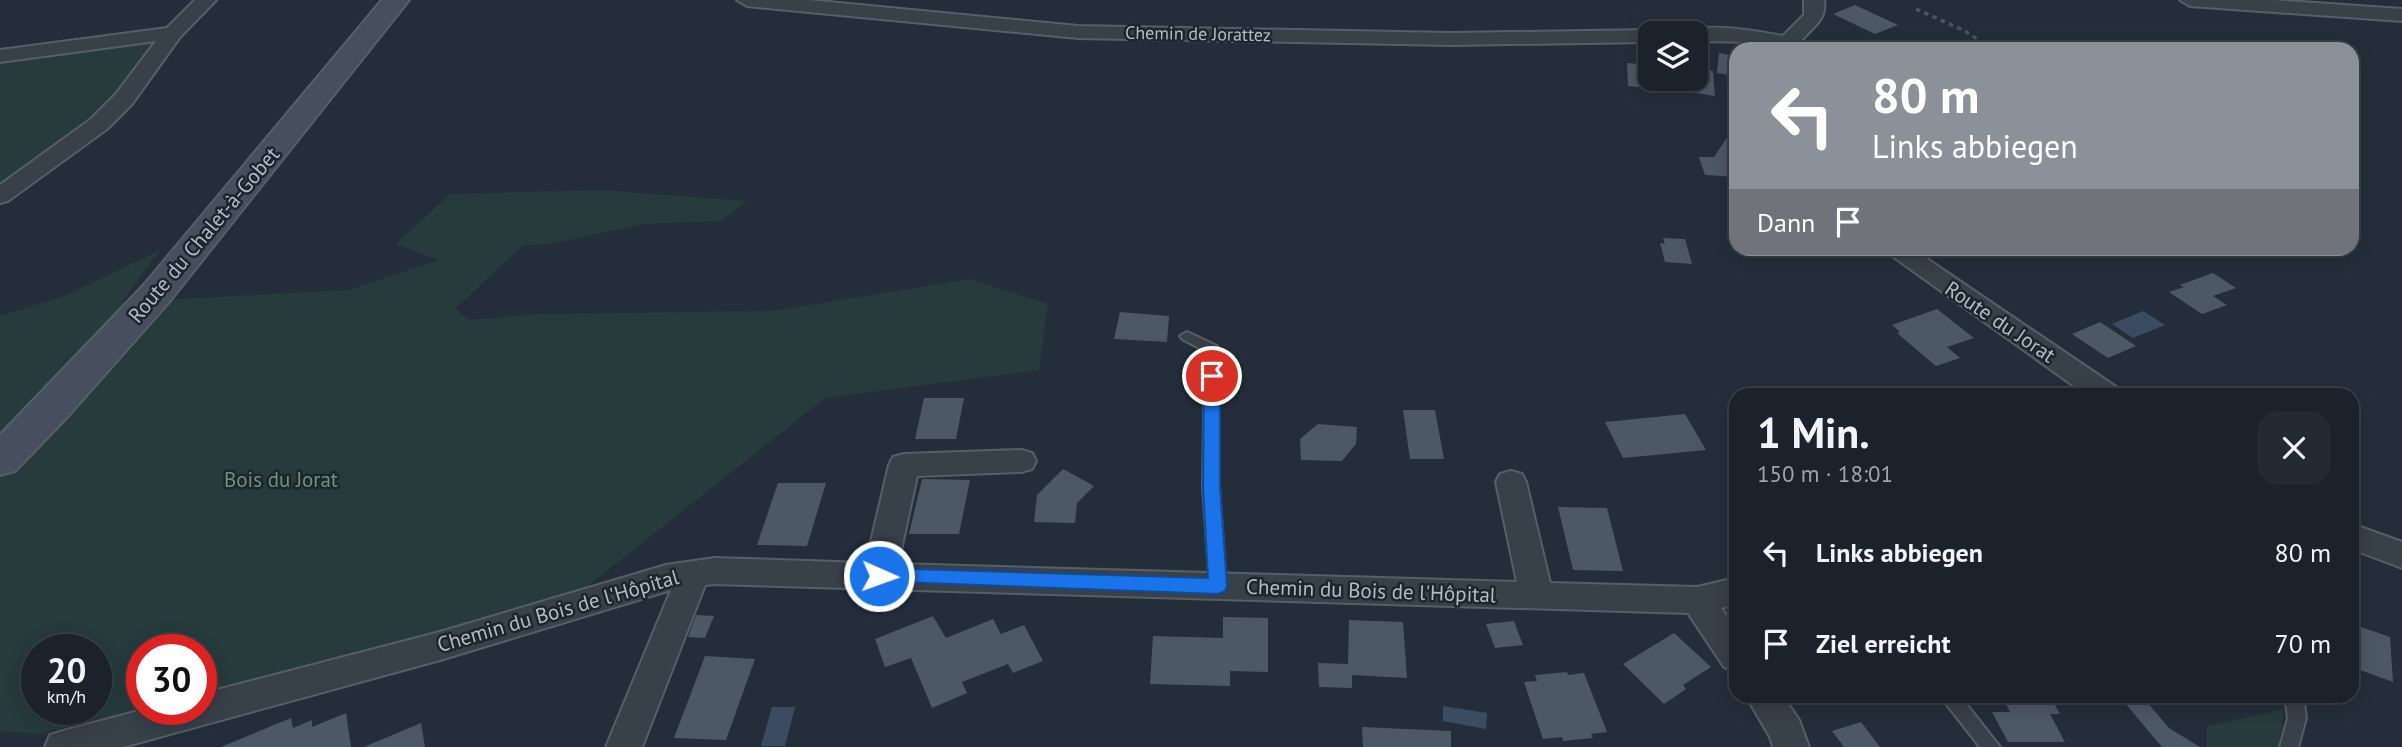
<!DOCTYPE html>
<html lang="de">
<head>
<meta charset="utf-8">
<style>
  :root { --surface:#1b222c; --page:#242a34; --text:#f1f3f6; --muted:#a0a4a9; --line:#393f48 }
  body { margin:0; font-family:"PT Sans",sans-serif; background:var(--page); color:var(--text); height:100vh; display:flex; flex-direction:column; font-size:26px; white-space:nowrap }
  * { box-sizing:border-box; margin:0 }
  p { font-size:23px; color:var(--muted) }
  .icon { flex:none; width:38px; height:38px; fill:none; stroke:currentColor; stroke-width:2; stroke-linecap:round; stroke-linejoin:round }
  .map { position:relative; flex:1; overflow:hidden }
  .side { position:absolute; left:1729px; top:388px; width:630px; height:315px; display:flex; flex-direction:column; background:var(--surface); border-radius:21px; box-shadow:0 4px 18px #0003,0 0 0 2px var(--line) }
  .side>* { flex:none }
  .top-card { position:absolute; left:1729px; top:42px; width:630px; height:214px; border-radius:21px; box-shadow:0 4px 18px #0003,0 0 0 2px var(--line); background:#8c9099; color:#fff; overflow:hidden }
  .buttons { position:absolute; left:1638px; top:21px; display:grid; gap:14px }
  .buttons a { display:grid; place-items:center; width:70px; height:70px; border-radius:14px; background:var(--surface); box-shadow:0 4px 18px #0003,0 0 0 2px var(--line); font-size:35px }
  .speed { position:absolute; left:21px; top:634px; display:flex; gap:14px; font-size:35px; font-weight:700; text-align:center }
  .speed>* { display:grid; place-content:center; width:91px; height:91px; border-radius:50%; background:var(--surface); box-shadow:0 4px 18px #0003,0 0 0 2px var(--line); line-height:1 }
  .speed small { font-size:18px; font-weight:400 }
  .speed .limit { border:10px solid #d22; background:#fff; color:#111 }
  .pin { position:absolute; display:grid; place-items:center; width:60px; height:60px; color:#fff; margin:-30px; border:4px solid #fff; border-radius:50%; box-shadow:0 2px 7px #0007 }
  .me { position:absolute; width:77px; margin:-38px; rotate:92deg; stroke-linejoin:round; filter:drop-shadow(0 0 5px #0008) }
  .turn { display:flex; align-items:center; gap:24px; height:147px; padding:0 28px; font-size:32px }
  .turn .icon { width:91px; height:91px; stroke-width:2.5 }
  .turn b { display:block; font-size:49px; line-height:60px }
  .then { display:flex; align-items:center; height:66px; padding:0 28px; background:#0003; gap:14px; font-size:26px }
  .round { display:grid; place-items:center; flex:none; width:74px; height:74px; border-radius:21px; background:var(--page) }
  .head { display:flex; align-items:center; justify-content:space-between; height:119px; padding:0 28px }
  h1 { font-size:42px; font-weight:800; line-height:52px }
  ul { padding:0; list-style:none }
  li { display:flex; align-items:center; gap:21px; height:91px; padding:0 28px }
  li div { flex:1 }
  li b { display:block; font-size:26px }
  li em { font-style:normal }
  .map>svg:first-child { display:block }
</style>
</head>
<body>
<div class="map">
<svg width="2402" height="747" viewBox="0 0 2402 747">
  <rect width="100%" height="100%" fill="#242e3a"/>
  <g fill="#273b3c" fill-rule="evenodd">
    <polygon points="159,38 115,99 91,124 0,190 0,58"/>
    <path d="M601,190L747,201L721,221L644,224L550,244L523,245L455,309L469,320L539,314L773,311L969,279L1048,304L1039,370L825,398L526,635L318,663L201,693V649H142V708L40,734L0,731V316L67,295L160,250L122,302L349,290L438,260L396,244L450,194ZM37,649H96V709H37Z"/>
    <polygon points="2284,709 2279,747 2207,747 2207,726"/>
  </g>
  <g fill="#3b4c62">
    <polygon points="2143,311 2165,325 2133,338 2112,324"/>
    <polygon points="1443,706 1487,713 1486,729 1443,721"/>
    <polygon points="772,707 795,707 785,746 761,746"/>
  </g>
  <g fill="#4d5865">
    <polygon points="1855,5 1898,25 1875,34 1833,14"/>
    <polygon points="1719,53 1736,56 1736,76 1717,73"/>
    <polygon points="1627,63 1650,65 1650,88 1628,86"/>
    <polygon points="1696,69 1713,71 1715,96 1696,93"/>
    <polygon points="1736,124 1736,177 1705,175 1699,157 1714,157"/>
    <polygon points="1663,238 1685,239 1692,264 1665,262 1660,243 1665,244"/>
    <polygon points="2213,273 2236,288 2213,296 2227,305 2202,314 2169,292 2184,287 2180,285"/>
    <polygon points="1937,309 1974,338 1947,347 1960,358 1936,366 1897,333 1900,332 1892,325"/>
    <polygon points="1120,312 1169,316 1167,342 1114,339"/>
    <polygon points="2100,322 2136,346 2108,358 2072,334"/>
    <polygon points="924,398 964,398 956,439 915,439"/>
    <polygon points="1403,410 1435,410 1444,459 1410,459"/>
    <polygon points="1685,414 1706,450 1623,458 1605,422"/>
    <polygon points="1318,424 1357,427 1356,444 1342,461 1301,460 1300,439"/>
    <polygon points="1063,469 1094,486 1077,503 1075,523 1034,522 1037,495"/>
    <polygon points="922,479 970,480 959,534 909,534"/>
    <polygon points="778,483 826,483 807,546 757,545"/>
    <polygon points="1558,507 1607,508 1623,571 1573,570"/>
    <polygon points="696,615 714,616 705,638 688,637"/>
    <polygon points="933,616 946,638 993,619 1001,634 1024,625 1043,661 1013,673 1008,664 962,682 967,693 932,708 911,658 885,667 875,639"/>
    <polygon points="1223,617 1268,618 1268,672 1230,671 1230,686 1150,684 1153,636 1223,638"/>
    <polygon points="1349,620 1403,622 1407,678 1352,675 1352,688 1319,687 1318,663 1348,664"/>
    <polygon points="1514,621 1523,645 1495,648 1486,624"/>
    <polygon points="2352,624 2390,637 2393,682 2352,667"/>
    <polygon points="1674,633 1711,667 1683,685 1686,689 1664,704 1623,664"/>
    <polygon points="705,656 755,659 726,740 674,738"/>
    <polygon points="1567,672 1568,675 1584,673 1607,732 1591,734 1593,738 1563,741 1562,737 1543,739 1524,682 1537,681 1535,675"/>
    <polygon points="2002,696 2050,696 2060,714 2050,714 2065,742 2008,742 1992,712 2010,712"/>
    <polygon points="2119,696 2142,696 2169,728 2200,747 2162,747"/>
    <polygon points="346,713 351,747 221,747 291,718 293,728 312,720 312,727"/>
    <polygon points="1861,722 1880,747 1844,747 1832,731"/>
    <polygon points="421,723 425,747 364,747"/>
    <polygon points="1362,727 1451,731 1451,747 1363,747"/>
  </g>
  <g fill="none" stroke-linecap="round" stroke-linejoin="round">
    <g stroke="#565e68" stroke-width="4">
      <g id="lane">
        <polygon points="1187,332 1217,346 1219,349 1219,487 1226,586 1224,591 1218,593 1212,591 1210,586 1203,487 1205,351 1182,339 1180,336"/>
        <polygon points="1940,696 1960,696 2000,747 1980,747"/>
        <polygon points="2285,696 2303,696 2306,718 2298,747 2280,747 2288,718"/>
      </g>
    </g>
    <g stroke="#565e68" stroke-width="4">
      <g id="street">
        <polygon points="195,0 216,0 180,37 132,104 107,129 8,201 0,203 0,185 91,119 116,94 156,41 0,62 0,50 167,28"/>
        <polygon points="737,0 808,0 1078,26 1451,33 1650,30 1658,33 1650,33 1650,42 1451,45 1078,38 747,6"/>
        <path d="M1804,0H1824C1828,24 1805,30 1796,49H1776L1777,47L1752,42L1696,41V33H1687C1704,21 1762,32 1783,36L1804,15Z"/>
        <polygon points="2180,0 2273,0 2402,9 2402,21 2190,6"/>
        <polygon points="1881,248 1911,248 2119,389 2123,396 2088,396"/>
        <polygon points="1021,450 1032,453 1036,461 1032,469 1021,472 917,476 898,564 1517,582 1496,482 1500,474 1511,471 1522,474 1526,482 1550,583 1697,587 1736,578 1736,604 1721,608 1736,629 1736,672 1724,667 1688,613 715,584 705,585 642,747 606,747 671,590 440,660 123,747 45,747 50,735 63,731 146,709 201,709 201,694 440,632 666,565 715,558 866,563 889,465 893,457 904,454"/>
        <polygon points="2352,524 2402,542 2402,568 2352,549"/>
        <polygon points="1746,696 1783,696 1799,720 1809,747 1773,747 1770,737"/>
      </g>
    </g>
    <g stroke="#565e68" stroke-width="4">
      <polygon id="secondary" points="382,0 409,0 169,302 68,416 15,471 0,475 0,435 143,286"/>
    </g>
    <polyline stroke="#46585a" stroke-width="3.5" stroke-dasharray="4.5 4.5" stroke-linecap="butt" points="1916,9 1965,31 1992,49"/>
    <use href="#lane" fill="#38404a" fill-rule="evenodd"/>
    <use href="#street" fill="#38404a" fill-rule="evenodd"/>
    <use href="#secondary" fill="#464f5d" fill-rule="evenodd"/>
  </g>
  <polygon fill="#1a73e8" stroke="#114b97" stroke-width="2" points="1212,371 1220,376 1220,487 1227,586 1225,591 1218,594 873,581 870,576 873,571 879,568 1208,578 1203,487 1204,376"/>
  <g text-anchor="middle" stroke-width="5" stroke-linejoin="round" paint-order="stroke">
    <g font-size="18" fill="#b3bbc6" stroke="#1d252f">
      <text transform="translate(1198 34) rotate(1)" y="6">Chemin de Jorattez</text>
    </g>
    <g font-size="21" fill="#b3bbc6" stroke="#1d252f">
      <text transform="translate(204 235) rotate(-50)" y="7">Route du Chalet-à-Gobet</text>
      <text transform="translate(2000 322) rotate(34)" y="7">Route du Jorat</text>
      <text transform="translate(1371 591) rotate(2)" y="7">Chemin du Bois de l'Hôpital</text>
      <text transform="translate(558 611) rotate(-16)" y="7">Chemin du Bois de l'Hôpital</text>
    </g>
    <g font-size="21" fill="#6c9574" stroke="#1d252f">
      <text x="281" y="487">Bois du Jorat</text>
    </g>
  </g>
</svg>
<div class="buttons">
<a><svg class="icon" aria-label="layers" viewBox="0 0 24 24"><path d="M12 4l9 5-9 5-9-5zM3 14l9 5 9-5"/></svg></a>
</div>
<div class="speed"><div>20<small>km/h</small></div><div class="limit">30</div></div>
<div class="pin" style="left:1212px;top:376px;background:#d93025"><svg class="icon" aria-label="arrive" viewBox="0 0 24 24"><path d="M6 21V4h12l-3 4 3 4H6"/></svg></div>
<svg class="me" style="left:879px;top:576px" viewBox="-20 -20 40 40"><circle r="17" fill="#1a73e8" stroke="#fff" stroke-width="3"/><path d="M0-11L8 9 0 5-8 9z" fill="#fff"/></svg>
<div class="top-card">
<div class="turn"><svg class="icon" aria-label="left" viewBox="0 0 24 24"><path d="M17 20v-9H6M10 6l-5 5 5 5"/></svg><div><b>80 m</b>Links abbiegen</div></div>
<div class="then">Dann<svg class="icon" aria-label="arrive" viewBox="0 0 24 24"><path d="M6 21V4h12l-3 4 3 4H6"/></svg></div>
</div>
<section class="side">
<div class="head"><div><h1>1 Min.</h1><p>150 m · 18:01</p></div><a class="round"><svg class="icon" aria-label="close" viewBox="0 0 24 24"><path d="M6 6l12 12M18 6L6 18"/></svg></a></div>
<ul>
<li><svg class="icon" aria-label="left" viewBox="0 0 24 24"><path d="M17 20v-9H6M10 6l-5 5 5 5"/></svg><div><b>Links abbiegen</b></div><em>80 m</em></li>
<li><svg class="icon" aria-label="arrive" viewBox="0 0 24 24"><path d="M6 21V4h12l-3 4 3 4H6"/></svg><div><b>Ziel erreicht</b></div><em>70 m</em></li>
</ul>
</section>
</div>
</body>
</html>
